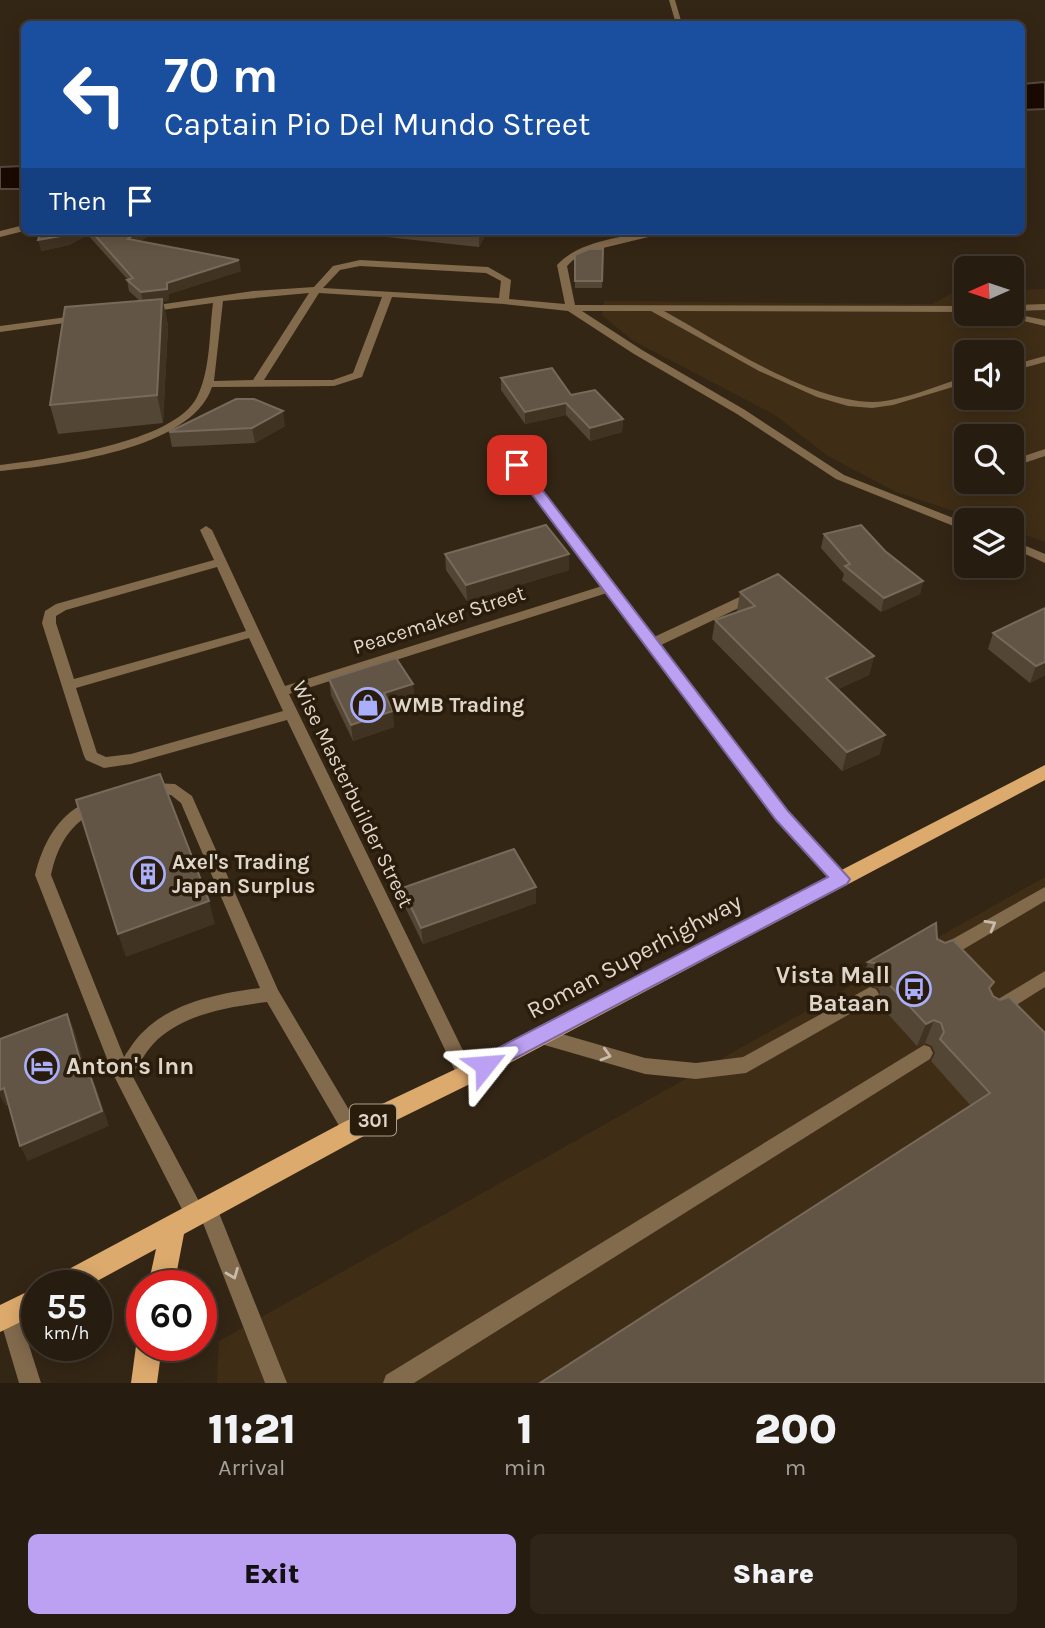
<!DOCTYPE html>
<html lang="en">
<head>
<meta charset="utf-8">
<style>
  :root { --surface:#271c10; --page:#2f2519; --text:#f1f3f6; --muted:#a4a19f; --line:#433a30; --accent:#bca0f2 }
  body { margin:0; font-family:Karla,sans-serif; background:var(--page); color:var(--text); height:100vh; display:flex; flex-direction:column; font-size:26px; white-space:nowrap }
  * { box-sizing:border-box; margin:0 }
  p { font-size:23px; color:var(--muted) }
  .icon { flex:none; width:38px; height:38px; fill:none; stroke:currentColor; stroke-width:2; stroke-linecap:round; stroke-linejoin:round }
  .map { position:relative; height:1383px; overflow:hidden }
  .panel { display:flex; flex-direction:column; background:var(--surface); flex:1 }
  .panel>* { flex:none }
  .hud { position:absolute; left:21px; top:21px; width:1004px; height:214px; border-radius:10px; box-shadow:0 4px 18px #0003,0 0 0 2px var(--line); background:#1a4fa0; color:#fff; overflow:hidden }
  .needle { width:46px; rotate:267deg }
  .controls { position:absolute; left:954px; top:256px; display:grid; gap:14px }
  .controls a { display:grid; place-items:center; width:70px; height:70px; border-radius:10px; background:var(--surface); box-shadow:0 4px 18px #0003,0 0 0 2px var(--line); font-size:35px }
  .speed { position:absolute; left:21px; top:1270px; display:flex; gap:14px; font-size:35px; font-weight:700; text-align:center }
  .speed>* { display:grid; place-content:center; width:91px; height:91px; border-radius:50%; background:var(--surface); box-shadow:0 4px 18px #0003,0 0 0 2px var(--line); line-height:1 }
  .speed small { font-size:18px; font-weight:400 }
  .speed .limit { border:10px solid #d22; background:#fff; color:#111 }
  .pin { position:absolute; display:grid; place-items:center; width:60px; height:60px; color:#fff; margin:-30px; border-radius:14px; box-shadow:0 4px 10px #0006 }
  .me { position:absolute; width:77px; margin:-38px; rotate:62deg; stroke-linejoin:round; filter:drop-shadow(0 0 5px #0008) }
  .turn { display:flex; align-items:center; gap:24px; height:147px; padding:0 28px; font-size:32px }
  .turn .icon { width:91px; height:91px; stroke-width:2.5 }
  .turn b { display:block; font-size:49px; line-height:60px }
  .then { display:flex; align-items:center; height:66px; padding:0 28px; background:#0003; gap:14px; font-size:26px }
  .eta { display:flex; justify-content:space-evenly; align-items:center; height:119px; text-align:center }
  .eta b { font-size:42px; font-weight:800; line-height:49px }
  .primary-button { display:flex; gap:14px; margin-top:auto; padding:14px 28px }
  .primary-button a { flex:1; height:80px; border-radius:10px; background:var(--accent); color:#111; font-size:28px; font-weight:800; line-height:80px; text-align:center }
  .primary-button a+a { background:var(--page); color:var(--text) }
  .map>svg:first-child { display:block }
</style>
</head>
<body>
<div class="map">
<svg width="1045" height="1383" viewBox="0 0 1045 1383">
  <rect width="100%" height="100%" fill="#342615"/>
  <g fill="#3f2d16" fill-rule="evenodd">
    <path d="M1045,289V542L1012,530V520H981L896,492L828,456L775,415L632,340L602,315L604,301L933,304L956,291H966V313H1012V290ZM966,352H1012V397H966ZM966,436H1012V481H966Z"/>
    <polygon points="1045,877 1045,1383 217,1383 219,1341"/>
  </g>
  <g fill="#1a0a00" stroke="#55473d" stroke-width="2">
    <polygon points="1045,82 1045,109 1022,110 1022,84"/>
    <polygon points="24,166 24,189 0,189 0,167"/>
  </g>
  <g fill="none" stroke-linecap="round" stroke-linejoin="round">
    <g fill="#826a4d" fill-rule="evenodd">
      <polygon points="24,225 24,231 0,237 0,231"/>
      <path d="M655,231H673L599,249L573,260L567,266L575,305L966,306V312L664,311C720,342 809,402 873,402C905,401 936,385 966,377V383L893,405L872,408L848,406L817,397L759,371L651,311H582L642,350L745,410L844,475L966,523V531L836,479L737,414L634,354L568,311L504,304L392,297L362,377L334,386L212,387C191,450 58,465 0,471V465C48,459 174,443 197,397C211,369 209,333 213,303L147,312L144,311V307L253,291L314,287L333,266L360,260L488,267L511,280L509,299L565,304L557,265C580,240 624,237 655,231ZM360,266L486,273L501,281L499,298L323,288L340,270ZM309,293L253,380L214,381L223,301ZM319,293L382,297L353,373L333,380H264Z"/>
      <polygon points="1045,304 1045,310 1012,311 1012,305"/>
      <polygon points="989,313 1010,313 1045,320 1045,326"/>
      <polygon points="82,315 86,316 86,320 0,332 0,326"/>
      <polygon points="1045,356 1045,362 1012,371 1012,365"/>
      <polygon points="1045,449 1045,456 1012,467 1012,460"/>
      <polygon points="1012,540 1045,554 1045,563 1012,548"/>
      <path d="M150,783L175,784L192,796L278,990L361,1130L359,1136L352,1139L345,1136L267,1002C229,1007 188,1013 158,1039C147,1049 140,1063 132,1075L201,1205L208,1200L215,1203L287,1383H265L203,1223L196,1226L189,1223L113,1074L35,875C42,846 57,815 86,803C93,801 95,799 102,801L105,805C100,811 93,813 86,817C65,831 56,852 51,875L124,1057C130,1048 136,1038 144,1031C173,1002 221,993 260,988L181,803L171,795L145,793L142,789L145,785Z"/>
      <polygon points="1045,887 1045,901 947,959 941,961 935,959 933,954 935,949"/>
      <polygon points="1045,971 1045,987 1002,1014 996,1017 990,1014 987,1009 990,1004"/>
      <polygon points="870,987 876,989 879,994 876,999 746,1073 696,1079 645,1074 541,1044 535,1042 532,1036 535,1030 541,1028 645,1058 696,1063 743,1057"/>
      <polygon points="924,1045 930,1047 933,1053 930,1059 414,1383 383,1383 386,1375"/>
    </g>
    <g fill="#826a4d" fill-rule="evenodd">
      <polygon points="669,0 675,0 682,24 676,24"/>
      <path d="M517,462L521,463L654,637L750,592H760L761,595L760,598L661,645L787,812L849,879L847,884L841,885L835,884L777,820L607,593L289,694L475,1075L472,1081L466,1083L460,1081L287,720L131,764L104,768L86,760L84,756L42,623L45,611L56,604L214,560L200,530L206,526L212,530L285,686L602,586L511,465ZM217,567L246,631L74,679L56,623V616L66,610ZM249,638L283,711L131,754L106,757L97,753L76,688Z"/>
      <polygon points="9,1304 16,1307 19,1314 41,1383 19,1383 0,1319 2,1307"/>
    </g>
    <g fill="#ddaa6d" fill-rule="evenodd">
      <polygon points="1045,765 1045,780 474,1082 360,1138 184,1234 174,1286 148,1286 156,1249 88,1286 50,1286 54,1277 344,1122 458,1068"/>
      <polygon points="37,1287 37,1314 0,1332 0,1305"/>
      <polygon points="142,1336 142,1346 162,1346 157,1383 131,1383 136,1346"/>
    </g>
  </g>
  <g fill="#544635">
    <polygon points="41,231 155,231 141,241 241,271 169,294 169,300 163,301 168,326 163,423 58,434 50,405 140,301 129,291 127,280 128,280 88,235 69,245 41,251"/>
    <polygon points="385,231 488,231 479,247 386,237"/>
    <polygon points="603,249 602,288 575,288 575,255"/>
    <polygon points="501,378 571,395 623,419 622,432 590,441 566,415 525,424 501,390"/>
    <polygon points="285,426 255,443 172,447 169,432"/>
    <polygon points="824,534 885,551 923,581 920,594 881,612 842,580 844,574 821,548"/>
    <polygon points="445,554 569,554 569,570 467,601 446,570"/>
    <polygon points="740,592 874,656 869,675 838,689 880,754 842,771 712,639 715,620 738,612 737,611"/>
    <polygon points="1045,608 1045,675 1030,683 988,649 993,633"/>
    <polygon points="329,679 413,684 414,700 391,708 394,727 353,741 331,695"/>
    <polygon points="536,887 536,903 423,944 404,905 402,888"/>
    <polygon points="937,939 990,990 993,996 1045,1383 971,1106 931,1061 935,1053 932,1046 925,1043 917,1046 877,1002 880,992 878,988 861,985 868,962"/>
  </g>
  <g fill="#413322">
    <polygon points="73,231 87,231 88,235 69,245 41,251 38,240"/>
    <polygon points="138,231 155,231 130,249 128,239"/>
    <polygon points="479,231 488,231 479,247"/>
    <polygon points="239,260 241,271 169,294 169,300 163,301 168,326 163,423 157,395 141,292 167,283"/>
    <polygon points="566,403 566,415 525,424 525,412"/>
    <polygon points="283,411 285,426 255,443 252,428"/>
    <polygon points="623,419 622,432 590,441 590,428"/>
    <polygon points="569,554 569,570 467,601 466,585"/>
    <polygon points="923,581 920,594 881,612 884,598"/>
    <polygon points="874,656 869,675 822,697 826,678"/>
    <polygon points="1045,662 1045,675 1030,683 1036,666"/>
    <polygon points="413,684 414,700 385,710 384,693"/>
    <polygon points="393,711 394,727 353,741 351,725"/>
    <polygon points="885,735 880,754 842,771 847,752"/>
    <polygon points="536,887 536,903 423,944 421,928"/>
    <polygon points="209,901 215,924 126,957 118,934"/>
    <polygon points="67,1014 74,1029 91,1089 84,1074"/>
    <polygon points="934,1020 925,1043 917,1046 926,1024"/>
    <polygon points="89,1072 96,1087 109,1126 28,1161 20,1146"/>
    <polygon points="4,1088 12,1103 6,1106 0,1096 0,1090"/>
  </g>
  <g fill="#635545" stroke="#776a5a" stroke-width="2">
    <polygon points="41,231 73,231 66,235 38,240"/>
    <polygon points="91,231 138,231 128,239 239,260 167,283 167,289 141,292 127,280 133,278"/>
    <polygon points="589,249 603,249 602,281 575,281 575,255"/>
    <polygon points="162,299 157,395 50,405 65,307"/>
    <polygon points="552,368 571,395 595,390 623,419 590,428 566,403 525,412 501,378"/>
    <polygon points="236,399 254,399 283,411 252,428 169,432"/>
    <polygon points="546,525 569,554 466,585 445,554"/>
    <polygon points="861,525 885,551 923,581 884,598 845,566 850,564 824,534"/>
    <polygon points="778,574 874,656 826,678 885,735 847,752 715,620 755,606 740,592"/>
    <polygon points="1045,608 1045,662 1036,666 993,633"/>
    <polygon points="396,658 413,684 384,693 393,711 351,725 329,679"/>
    <polygon points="160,774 209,901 118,934 76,800"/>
    <polygon points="514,849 536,887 421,928 402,888"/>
    <polygon points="936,923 937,939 945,943 953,940 994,982 989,988 993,996 1000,1000 1009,997 1045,1033 1045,1383 540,1383 990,1093 940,1039 944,1032 941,1023 934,1020 926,1024 884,979 889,973 886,965 868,962"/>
    <polygon points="67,1014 84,1074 89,1072 102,1111 20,1146 4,1088 0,1090 0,1039"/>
  </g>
  <defs><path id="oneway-chevron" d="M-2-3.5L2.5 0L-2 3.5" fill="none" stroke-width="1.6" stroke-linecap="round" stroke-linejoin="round" transform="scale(1.75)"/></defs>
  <g stroke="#c8bbac">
    <use href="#oneway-chevron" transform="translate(991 925) rotate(-30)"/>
    <use href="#oneway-chevron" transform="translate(606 1055) rotate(16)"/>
    <use href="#oneway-chevron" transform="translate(233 1274) rotate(68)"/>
  </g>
  <polygon fill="#bca0f2" stroke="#7a689d" stroke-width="2" points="512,462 521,462 788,811 850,879 847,884 485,1074 477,1072 474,1065 477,1059 828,877 776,820 512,468"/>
  <defs>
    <g id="shop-ring" transform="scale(1.75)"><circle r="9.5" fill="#2a1c0b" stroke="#aaaffb" stroke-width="1.5"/><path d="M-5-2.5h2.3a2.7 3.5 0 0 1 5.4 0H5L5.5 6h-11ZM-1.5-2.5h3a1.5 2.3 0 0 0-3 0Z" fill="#aaaffb"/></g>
    <g id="building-ring" transform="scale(1.75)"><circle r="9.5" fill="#2a1c0b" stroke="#aaaffb" stroke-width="1.5"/><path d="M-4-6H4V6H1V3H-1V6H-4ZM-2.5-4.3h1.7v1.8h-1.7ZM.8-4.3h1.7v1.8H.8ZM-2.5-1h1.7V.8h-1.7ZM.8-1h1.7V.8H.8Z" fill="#aaaffb"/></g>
    <g id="bus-ring" transform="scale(1.75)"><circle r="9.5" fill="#2a1c0b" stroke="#aaaffb" stroke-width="1.5"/><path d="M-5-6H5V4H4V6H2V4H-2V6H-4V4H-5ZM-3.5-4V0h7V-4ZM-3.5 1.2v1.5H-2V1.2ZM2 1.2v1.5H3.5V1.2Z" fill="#aaaffb"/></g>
    <g id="hotel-ring" transform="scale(1.75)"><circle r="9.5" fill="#2a1c0b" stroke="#aaaffb" stroke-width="1.5"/><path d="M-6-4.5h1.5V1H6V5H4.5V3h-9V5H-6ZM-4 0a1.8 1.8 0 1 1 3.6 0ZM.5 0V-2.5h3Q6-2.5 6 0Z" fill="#aaaffb"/></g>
  </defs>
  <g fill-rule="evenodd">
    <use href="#shop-ring" x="368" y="705"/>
    <use href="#building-ring" x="148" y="874"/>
    <use href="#bus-ring" x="914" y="989"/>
    <use href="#hotel-ring" x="42" y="1066"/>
  </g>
  <g text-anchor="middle" stroke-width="7" stroke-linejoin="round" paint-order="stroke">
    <rect fill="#2a1c0b" stroke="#a99e91" stroke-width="2" x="350" y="1104.5" width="46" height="31" rx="5"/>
    <g font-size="19" font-weight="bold" fill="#dfd6cb">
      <text x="373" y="1127">301</text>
    </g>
    <g font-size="21" fill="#dfd6cb" stroke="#2a1c0b">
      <text transform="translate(439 620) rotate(-18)" y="7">Peacemaker Street</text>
      <text transform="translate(353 794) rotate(64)" y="7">Wise Masterbuilder Street</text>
    </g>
    <g font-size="21" font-weight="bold" fill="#dfd6cb" stroke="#2a1c0b" text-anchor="start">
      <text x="392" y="712">WMB Trading</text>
      <text x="172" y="869">Axel's Trading<tspan x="172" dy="24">Japan Surplus</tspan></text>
    </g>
    <g font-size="24" fill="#dfd6cb" stroke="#2a1c0b">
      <text transform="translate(634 956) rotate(-28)" y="8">Roman Superhighway</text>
    </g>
    <g font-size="24" font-weight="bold" fill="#dfd6cb" stroke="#2a1c0b" text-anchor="end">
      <text x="890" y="983">Vista Mall<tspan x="890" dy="28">Bataan</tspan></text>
      <text x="66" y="1074" text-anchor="start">Anton's Inn</text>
    </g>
  </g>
</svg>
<div class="controls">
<a><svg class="needle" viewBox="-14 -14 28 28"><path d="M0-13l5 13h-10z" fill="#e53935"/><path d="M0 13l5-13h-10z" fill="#a4a19f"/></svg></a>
<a><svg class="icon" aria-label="sound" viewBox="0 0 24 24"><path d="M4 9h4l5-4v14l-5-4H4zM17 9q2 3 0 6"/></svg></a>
<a><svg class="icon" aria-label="search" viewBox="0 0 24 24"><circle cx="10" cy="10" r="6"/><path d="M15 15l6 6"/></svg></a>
<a><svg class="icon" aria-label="layers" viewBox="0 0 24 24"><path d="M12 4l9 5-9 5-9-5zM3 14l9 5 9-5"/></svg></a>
</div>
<div class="speed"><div>55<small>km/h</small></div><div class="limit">60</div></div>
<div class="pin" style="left:517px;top:465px;background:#d93025"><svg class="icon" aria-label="arrive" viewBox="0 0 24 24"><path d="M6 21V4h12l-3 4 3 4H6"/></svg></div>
<svg class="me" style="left:485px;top:1065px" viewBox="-20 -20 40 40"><path d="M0-17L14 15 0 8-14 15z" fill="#bca0f2" stroke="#fff" stroke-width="4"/></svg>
<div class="hud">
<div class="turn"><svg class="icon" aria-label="left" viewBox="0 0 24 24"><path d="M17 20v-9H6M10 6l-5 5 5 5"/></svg><div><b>70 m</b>Captain Pio Del Mundo Street</div></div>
<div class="then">Then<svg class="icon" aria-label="arrive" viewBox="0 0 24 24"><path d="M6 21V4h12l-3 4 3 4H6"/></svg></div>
</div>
</div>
<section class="panel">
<div class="eta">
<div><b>11:21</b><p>Arrival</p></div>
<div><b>1</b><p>min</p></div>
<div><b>200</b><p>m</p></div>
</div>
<div class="primary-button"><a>Exit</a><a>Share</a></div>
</section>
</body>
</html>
